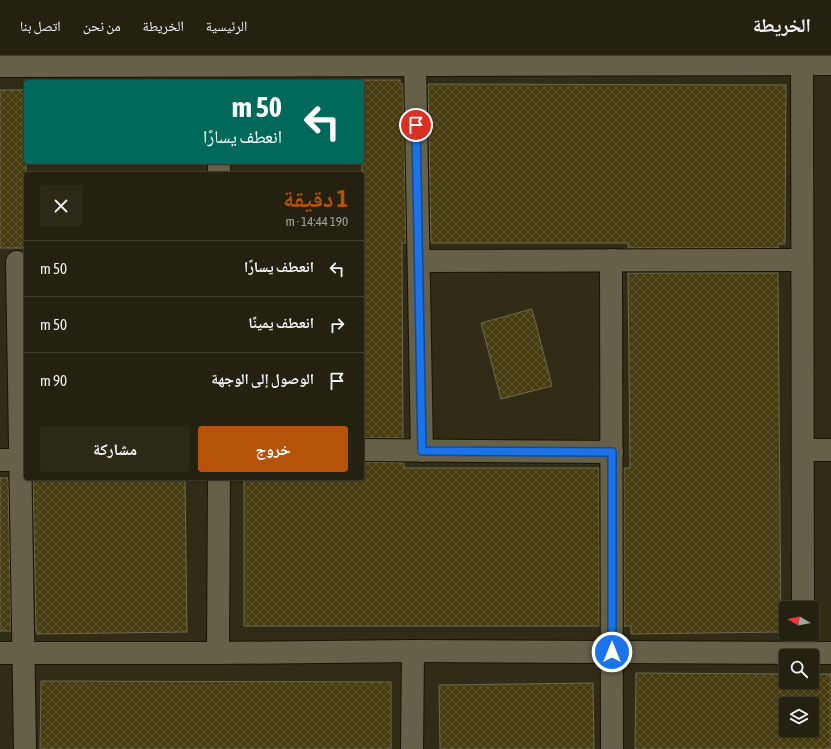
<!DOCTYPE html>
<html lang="ar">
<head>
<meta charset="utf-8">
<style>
  :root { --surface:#252110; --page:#2d2919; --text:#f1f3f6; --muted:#a3a39f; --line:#423e30; --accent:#b45309 }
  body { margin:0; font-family:"Asap Condensed","Noto Naskh Arabic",sans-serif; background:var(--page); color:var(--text); direction:rtl; height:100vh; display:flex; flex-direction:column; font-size:15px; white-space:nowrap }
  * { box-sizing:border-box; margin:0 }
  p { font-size:13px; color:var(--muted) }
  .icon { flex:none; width:22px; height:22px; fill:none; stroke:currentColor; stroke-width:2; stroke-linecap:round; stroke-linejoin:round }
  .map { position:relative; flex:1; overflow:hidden; direction:ltr }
  .drawer { position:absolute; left:24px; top:116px; width:340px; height:308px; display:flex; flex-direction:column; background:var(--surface); border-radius:4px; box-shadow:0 1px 3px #0004,0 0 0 1px var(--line); direction:rtl }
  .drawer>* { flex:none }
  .banner { position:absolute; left:24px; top:24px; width:340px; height:84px; border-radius:4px; box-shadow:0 1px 3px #0004,0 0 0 1px var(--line); direction:rtl; background:#00695c; color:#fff; overflow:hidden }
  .needle { width:26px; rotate:279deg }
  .controls { position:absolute; left:779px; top:545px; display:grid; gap:8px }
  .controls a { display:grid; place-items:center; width:40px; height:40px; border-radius:4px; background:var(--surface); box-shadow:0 1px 3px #0004,0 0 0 1px var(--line); font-size:20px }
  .pin { position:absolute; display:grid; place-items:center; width:34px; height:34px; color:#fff; margin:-17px; border:2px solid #fff; border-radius:50%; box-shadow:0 1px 4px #0007 }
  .me { position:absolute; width:44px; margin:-22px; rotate:0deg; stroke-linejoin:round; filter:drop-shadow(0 0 3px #0008) }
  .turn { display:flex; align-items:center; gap:14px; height:84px; padding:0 16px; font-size:18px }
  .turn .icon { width:52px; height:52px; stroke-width:2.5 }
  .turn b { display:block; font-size:28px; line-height:34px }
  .round { display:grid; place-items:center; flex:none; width:42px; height:42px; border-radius:4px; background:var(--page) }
  .headline { display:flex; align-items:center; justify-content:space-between; height:68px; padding:0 16px }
  h1 { font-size:24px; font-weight:700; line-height:30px; color:var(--accent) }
  .action { display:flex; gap:8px; margin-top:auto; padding:8px 16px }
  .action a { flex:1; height:46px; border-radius:4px; background:var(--accent); color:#fff; font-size:16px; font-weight:700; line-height:46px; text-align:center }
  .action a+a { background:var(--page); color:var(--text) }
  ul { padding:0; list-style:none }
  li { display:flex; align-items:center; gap:12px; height:56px; padding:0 16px; border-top:1px solid var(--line) }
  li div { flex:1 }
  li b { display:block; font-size:15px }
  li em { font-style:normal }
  header { display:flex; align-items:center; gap:24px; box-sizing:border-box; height:56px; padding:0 20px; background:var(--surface); border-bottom:1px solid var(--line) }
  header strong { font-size:19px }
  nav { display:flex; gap:22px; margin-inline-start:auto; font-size:14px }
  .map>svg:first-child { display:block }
</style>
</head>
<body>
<header>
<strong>الخريطة</strong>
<nav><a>الرئيسية</a><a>الخريطة</a><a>من نحن</a><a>اتصل بنا</a></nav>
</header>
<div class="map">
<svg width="831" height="693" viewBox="0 0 831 693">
  <defs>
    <pattern id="building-cross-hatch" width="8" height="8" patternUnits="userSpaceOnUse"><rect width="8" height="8" fill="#473c10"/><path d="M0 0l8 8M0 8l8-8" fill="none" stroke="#615832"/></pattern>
  </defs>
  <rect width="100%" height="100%" fill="#312c16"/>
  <g fill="url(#building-cross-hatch)" stroke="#6e6851" fill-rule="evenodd">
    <polygon points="362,24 400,24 400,28 403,28 406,187 402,187 403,382 362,382"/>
    <polygon points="428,28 786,29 785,188 778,188 778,192 628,192 628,187 431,187"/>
    <rect x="0" y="34" width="26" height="158"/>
    <polygon points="628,217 778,217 781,576 631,578 631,570 624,570 624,412 630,412"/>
    <polygon points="532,253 552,330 501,343 481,267"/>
    <polygon points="362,406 404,407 404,412 599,412 599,570 244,570 244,422 362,422"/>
    <polygon points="0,422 8,422 11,575 0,575"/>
    <polygon points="33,422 185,422 187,576 37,578 37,575 36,575"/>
    <path d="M636,617L786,618V626H812V618H831V693H635ZM786,648H812V674H786Z"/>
    <polygon points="41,625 391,626 391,693 40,693"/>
    <polygon points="593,627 594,693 440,693 439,629"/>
  </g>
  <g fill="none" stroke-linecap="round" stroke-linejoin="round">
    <g stroke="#191402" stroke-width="24">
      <g id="street">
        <polyline points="802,0 803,552"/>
        <polyline points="415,8 422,395"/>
        <polyline points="0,10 831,8"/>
        <polyline points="219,118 219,106"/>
        <polyline points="611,204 612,693"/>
        <polyline points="419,205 802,204"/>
        <polyline points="17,206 25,693"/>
        <polyline points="362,394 612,396"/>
        <polyline points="803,394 831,394"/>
        <polyline points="0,404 21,404"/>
        <polyline points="803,578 804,597"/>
        <polyline points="0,597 218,597 413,595 831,597"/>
        <polyline points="218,597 219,422"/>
        <polyline points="412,693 413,595"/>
      </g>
    </g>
    <use href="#street" stroke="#666049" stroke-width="22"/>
  </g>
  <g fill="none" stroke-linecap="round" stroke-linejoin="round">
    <g stroke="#114b97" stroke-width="10">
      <polyline id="route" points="416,69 422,395 612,396 612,596"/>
    </g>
    <use href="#route" stroke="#1a73e8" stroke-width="7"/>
  </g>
</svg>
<div class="controls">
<a><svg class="needle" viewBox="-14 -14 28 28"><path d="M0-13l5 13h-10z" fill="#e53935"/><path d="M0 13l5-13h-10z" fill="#a3a39f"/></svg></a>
<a><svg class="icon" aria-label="search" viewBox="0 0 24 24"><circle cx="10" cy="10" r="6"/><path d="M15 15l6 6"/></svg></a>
<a><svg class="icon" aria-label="layers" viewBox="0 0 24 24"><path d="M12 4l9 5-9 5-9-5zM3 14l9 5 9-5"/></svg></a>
</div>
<div class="pin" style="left:416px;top:69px;background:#d93025"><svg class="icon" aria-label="arrive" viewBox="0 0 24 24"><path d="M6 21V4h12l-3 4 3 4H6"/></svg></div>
<svg class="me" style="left:612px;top:596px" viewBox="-20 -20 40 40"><circle r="17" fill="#1a73e8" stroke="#fff" stroke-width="3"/><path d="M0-11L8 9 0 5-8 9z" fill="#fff"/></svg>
<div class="banner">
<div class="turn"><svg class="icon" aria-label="left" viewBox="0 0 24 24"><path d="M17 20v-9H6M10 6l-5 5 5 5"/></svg><div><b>50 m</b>انعطف يسارًا</div></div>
</div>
<section class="drawer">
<div class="headline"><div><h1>1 دقيقة</h1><p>190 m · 14:44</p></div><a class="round"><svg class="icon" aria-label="close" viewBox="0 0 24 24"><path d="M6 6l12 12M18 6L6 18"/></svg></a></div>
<ul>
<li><svg class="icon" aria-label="left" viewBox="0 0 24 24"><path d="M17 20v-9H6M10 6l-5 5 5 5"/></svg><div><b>انعطف يسارًا</b></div><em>50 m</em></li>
<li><svg class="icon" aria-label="right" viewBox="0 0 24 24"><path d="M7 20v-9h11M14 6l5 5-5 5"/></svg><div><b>انعطف يمينًا</b></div><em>50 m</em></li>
<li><svg class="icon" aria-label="arrive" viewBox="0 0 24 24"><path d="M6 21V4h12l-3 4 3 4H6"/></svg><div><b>الوصول إلى الوجهة</b></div><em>90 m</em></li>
</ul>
<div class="action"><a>خروج</a><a>مشاركة</a></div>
</section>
</div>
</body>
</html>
